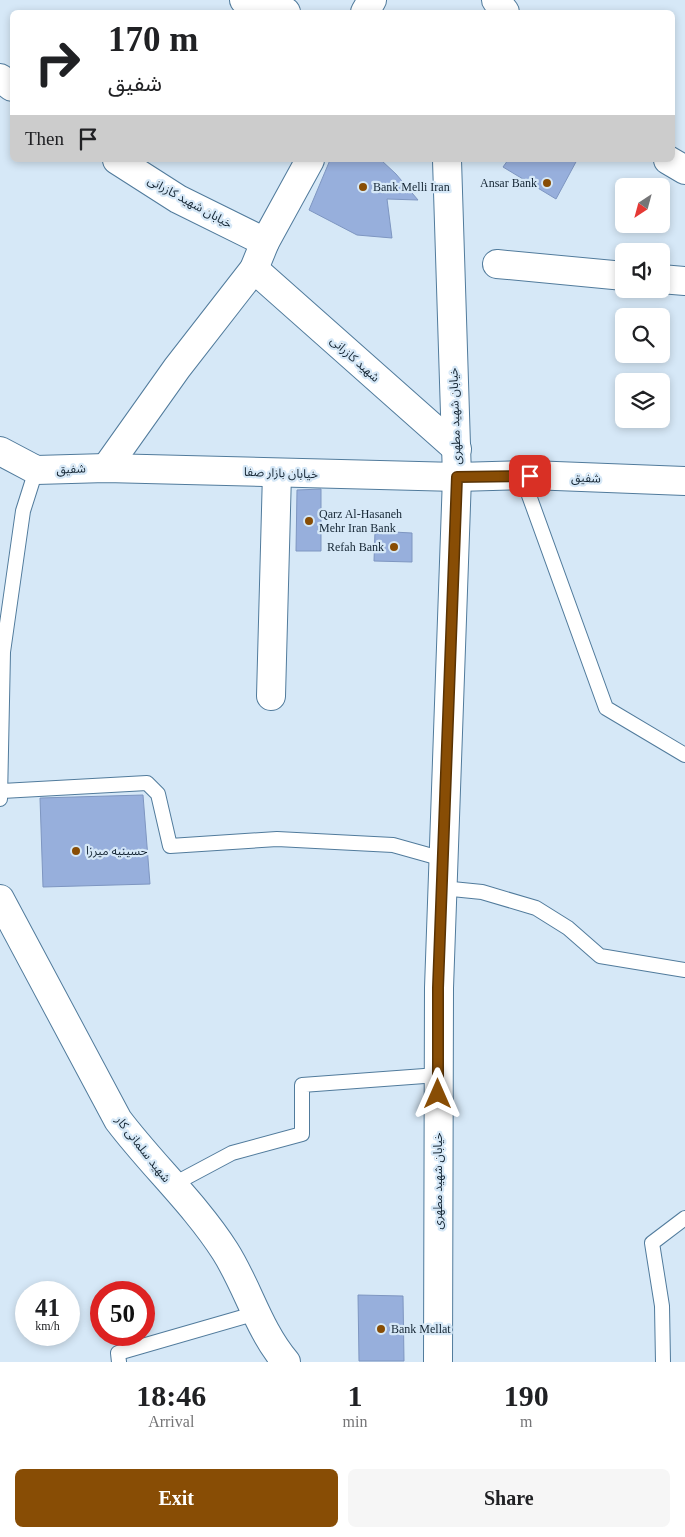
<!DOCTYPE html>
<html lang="en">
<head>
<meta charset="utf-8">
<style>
  :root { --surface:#fff; --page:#f6f6f6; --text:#202124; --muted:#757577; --accent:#884d05 }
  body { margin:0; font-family:"Times New Roman","Noto Sans Arabic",serif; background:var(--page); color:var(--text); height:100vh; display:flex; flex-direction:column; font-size:19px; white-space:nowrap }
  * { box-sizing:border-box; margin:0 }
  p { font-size:16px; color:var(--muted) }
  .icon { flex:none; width:28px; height:28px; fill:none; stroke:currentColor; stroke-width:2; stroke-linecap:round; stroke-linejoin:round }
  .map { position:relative; height:1362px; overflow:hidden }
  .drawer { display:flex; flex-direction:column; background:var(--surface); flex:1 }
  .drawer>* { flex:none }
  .guide { position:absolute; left:10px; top:10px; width:665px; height:152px; border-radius:8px; box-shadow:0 2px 8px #0003; background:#fff; color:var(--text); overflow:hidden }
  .needle { width:32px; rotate:216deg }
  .controls { position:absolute; left:615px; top:178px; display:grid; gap:10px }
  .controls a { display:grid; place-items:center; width:55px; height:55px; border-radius:8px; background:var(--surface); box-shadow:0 2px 8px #0003; font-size:25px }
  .speed { position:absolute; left:15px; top:1281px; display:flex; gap:10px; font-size:25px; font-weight:700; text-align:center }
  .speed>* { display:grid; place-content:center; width:65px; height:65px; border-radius:50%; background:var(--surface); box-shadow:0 2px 8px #0003; line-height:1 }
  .speed small { font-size:12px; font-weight:400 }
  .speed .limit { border:8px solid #d22; background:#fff; color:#111 }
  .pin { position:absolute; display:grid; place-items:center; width:42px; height:42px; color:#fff; margin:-21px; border-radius:10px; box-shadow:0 2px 8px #0006 }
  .me { position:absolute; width:55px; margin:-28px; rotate:0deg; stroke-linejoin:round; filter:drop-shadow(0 0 4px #0008) }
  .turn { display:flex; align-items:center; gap:18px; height:105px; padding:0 15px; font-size:22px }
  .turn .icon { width:65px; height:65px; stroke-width:2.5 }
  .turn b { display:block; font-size:35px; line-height:42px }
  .then { display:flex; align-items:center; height:48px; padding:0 15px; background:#0003; gap:10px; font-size:19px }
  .eta { display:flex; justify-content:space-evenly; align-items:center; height:85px; text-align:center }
  .eta b { font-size:30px; font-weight:800; line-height:35px }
  .primary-button { display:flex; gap:10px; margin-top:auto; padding:10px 15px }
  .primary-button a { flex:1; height:58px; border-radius:8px; background:var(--accent); color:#fff; font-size:20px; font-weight:800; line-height:58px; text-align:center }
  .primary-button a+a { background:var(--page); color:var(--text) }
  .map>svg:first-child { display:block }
</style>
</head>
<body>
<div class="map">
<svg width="685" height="1362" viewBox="0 0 685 1362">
  <rect width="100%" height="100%" fill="#d6e8f7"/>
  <g fill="#97afdc" stroke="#7e96c1">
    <polygon points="330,160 381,160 396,174 418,200 387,199 392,238 357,235 309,210"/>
    <polygon points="508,160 577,160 556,199 503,167"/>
    <polygon points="321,489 321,551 296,551 297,490"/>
    <polygon points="375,531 412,533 412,562 374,561"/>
    <polygon points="143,795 150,884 43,887 40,798"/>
    <polygon points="358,1295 403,1296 404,1361 359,1361"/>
  </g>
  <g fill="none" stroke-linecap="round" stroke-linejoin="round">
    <g stroke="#517b9c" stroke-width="16">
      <g id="lane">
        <polyline points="522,476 606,708 685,755"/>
        <polyline points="2,791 147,783 158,794 170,846 277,839 393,845 443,859"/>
        <polyline points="0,799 3,652 23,511 36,470"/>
        <polyline points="442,888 482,892 536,908 568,928 600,956 685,970"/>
        <polyline points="172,1185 232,1153 302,1134 302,1085 438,1075"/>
        <polyline points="119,1362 118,1353 257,1313"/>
        <polyline points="663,1362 662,1306 652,1243 685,1218"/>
      </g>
    </g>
    <g stroke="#517b9c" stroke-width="30">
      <g id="street">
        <polyline points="0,78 12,87"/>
        <polyline points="117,160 178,199 265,242"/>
        <polyline points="497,264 624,276"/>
        <polyline points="254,269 457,449"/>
        <polyline points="661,279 685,281"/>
        <polyline points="106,468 177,368 254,269 265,242 310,160"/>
        <polyline points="271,696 277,473"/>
      </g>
    </g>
    <g stroke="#517b9c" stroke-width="30">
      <g id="secondary">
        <polyline points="244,0 286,12"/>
        <polyline points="496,0 505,12"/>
        <polyline points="365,12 372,0"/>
        <polyline points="668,160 685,170"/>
        <polyline points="0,451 36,470 106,468 457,477 530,475 685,481"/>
        <path d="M0,899L118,1120C152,1165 195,1204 225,1251C248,1287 258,1329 286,1362"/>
        <polyline points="438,1362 439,988 457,477 447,160"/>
      </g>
    </g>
    <use href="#lane" stroke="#fff" stroke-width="14"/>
    <use href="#street" stroke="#fff" stroke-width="28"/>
    <use href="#secondary" stroke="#fff" stroke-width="28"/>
  </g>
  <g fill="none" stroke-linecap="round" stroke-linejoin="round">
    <g stroke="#583203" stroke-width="12">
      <polyline id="route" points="438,1094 438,988 457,477 530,476"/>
    </g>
    <use href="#route" stroke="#884d05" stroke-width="9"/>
  </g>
  <g fill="#884d05" stroke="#d6e8f7" stroke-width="2">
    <circle cx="547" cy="183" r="5"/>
    <circle cx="363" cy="187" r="5"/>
    <circle cx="309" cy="521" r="5"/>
    <circle cx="394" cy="547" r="5"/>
    <circle cx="76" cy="851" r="5"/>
    <circle cx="381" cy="1329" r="5"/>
  </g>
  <g text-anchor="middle" stroke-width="4.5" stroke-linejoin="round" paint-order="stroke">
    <g font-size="12" fill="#142533" stroke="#d6e8f7" text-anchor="start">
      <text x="537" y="187" text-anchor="end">Ansar Bank</text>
      <text x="373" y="191">Bank Melli Iran</text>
      <text x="319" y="518">Qarz Al-Hasaneh<tspan x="319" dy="14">Mehr Iran Bank</tspan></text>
      <text x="384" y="551" text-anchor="end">Refah Bank</text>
      <text x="86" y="855">حسینیه میرزا</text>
      <text x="391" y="1333">Bank Mellat</text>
    </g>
    <g font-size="12" fill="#142533" stroke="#d6e8f7">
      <text transform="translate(190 202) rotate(29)" y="4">خیابان شهید کازرانی</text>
      <text transform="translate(355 359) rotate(42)" y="4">شهید کازرانی</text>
      <text transform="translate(455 416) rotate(-92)" y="4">خیابان شهید مطهری</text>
      <text transform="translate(71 469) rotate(-2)" y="4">شفیق</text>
      <text transform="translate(281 473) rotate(2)" y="4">خیابان بازار صفا</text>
      <text transform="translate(586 478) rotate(2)" y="4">شفیق</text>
      <text transform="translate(143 1149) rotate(52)" y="4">شهید سلمانی کار</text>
      <text transform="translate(438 1181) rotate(-90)" y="4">خیابان شهید مطهری</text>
    </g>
  </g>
</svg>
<div class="controls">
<a><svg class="needle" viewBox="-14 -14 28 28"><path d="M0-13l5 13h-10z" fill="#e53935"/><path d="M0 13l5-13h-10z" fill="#757577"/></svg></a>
<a><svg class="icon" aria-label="sound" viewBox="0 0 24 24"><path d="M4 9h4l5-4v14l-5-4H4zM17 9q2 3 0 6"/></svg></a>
<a><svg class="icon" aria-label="search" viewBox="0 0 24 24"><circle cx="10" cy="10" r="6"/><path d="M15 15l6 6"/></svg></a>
<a><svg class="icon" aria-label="layers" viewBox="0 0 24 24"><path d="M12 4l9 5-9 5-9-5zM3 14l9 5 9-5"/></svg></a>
</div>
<div class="speed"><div>41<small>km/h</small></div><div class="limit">50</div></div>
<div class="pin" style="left:530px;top:476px;background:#d93025"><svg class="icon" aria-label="arrive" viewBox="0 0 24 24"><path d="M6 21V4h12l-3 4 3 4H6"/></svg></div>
<svg class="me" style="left:438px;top:1094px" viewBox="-20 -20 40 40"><path d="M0-17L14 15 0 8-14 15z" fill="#884d05" stroke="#fff" stroke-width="4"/></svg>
<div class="guide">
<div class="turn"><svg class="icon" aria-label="right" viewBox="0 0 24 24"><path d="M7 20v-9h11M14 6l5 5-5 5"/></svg><div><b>170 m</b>شفیق</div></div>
<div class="then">Then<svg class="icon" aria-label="arrive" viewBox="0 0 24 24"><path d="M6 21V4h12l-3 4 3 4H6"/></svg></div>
</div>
</div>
<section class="drawer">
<div class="eta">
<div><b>18:46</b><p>Arrival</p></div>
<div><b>1</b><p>min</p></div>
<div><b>190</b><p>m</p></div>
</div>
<div class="primary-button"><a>Exit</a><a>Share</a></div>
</section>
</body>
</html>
